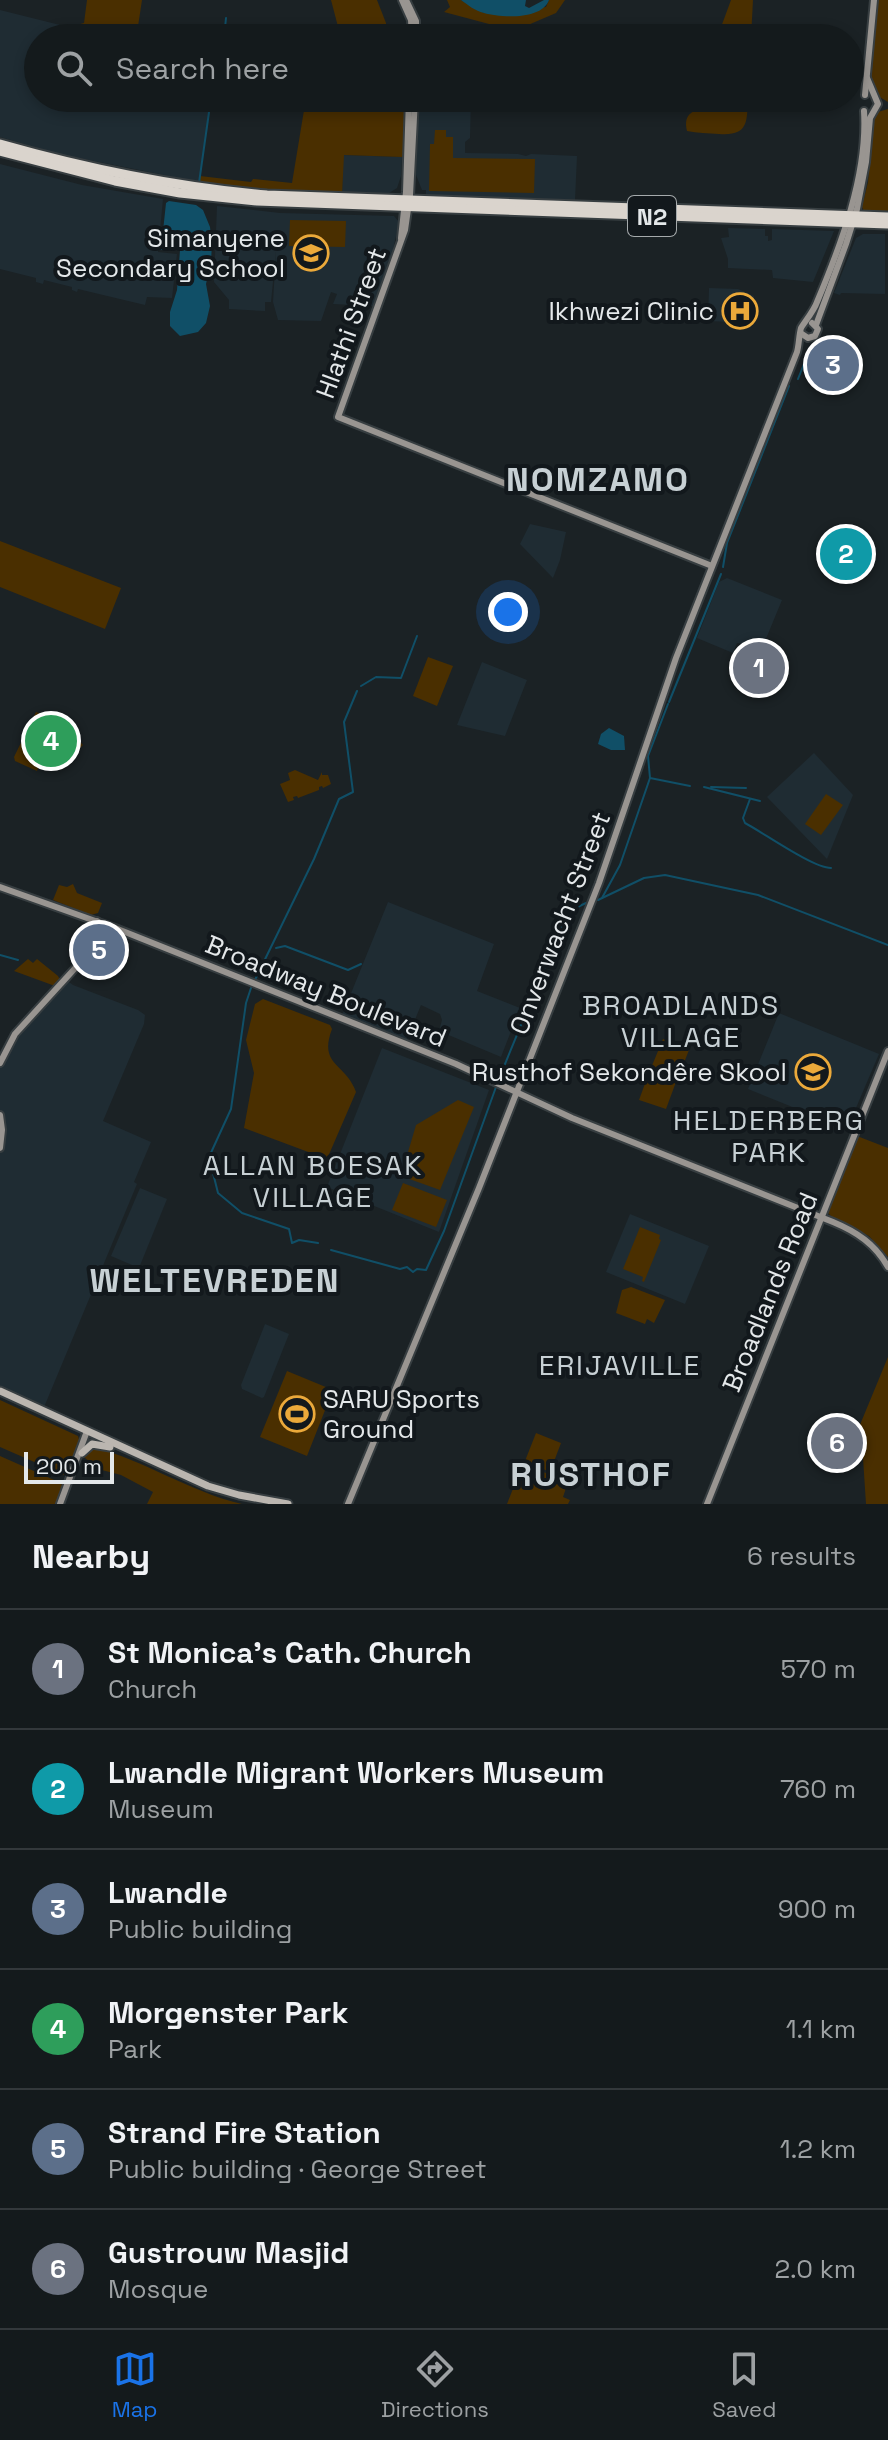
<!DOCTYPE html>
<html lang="en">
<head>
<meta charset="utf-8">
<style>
	body { margin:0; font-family:"Space Grotesk",sans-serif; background:#1d2325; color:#f1f3f6 }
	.scale { position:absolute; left:24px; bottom:20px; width:90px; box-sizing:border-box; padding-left:8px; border:4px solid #e4e8ea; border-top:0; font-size:22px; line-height:28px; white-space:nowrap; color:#e4e8ea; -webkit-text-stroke:6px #12181c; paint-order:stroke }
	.you { position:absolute; left:508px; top:612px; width:28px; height:28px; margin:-20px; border:6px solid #fff; border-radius:50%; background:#1a73e8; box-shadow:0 0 0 12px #1a73e833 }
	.badge { display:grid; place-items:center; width:52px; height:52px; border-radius:50%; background:#1a73e8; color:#fff; font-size:26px; font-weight:700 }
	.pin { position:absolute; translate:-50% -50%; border:4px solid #fff; box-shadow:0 2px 8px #0006 }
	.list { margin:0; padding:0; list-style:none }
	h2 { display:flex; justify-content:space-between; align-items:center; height:104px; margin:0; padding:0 32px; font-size:34px }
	h2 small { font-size:26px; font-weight:400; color:#9da1a3 }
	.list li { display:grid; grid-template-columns:52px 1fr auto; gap:24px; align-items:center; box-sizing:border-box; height:120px; padding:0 32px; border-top:2px solid #33383b }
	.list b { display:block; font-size:30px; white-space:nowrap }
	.list p { margin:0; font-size:26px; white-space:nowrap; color:#9da1a3 }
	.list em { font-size:26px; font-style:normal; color:#9da1a3 }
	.icon { flex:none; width:44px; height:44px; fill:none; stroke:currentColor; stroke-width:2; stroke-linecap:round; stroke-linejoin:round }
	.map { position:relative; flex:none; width:888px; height:1504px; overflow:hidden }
	.search { position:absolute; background:#141a1c; box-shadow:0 4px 12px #0003; left:24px; right:24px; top:24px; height:88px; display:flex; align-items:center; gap:20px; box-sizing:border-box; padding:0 28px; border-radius:44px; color:#9da1a3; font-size:30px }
	.sheet { height:824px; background:#141a1c }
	nav { display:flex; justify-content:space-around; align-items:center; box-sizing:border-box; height:112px; border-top:2px solid #33383b; background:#141a1c; font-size:22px; color:#9da1a3 }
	nav a { display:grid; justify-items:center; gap:4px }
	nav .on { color:#1a73e8 }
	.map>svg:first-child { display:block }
</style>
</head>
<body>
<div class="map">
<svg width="888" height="1504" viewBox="0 0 888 1504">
	<rect width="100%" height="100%" fill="#1b2225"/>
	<g fill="#1f2c33">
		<path d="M0 10 64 26 63 38H38V98H212L199 182 59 154 0 137Z"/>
		<path d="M419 98H471L470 138 465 142V153L518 154 526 156 531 154 577 156 575 200 426 195V190H422L416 175Z"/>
		<path d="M343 155 402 157 401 176 397 188 389 193 342 192Z"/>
		<path d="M0 164 82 185 163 199 158 252 177 254 172 298 147 297 145 305 78 289 77 292 72 290V287L44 280 43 284 36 282V278L0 269Z"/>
		<path d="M217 206 280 213 394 216 399 222 393 250 373 306 333 304 337 294 331 292 321 321 278 320 273 302 276 251 271 302H265V311L229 309V300L214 282Z"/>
		<path d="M728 228 765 229V236H768V241L772 240V229L834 231 813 282 773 278 772 270 728 268V259L721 238 729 237Z"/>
		<path d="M863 234H885V294L841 293 840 295 834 293 856 238Z"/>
		<path d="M709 288 738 289 754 296 755 323 708 321Z"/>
		<path d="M530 524 566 532 560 560 553 578 520 544Z"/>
		<path d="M727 578 782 600 763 646 737 643 733 653 697 638 719 582Z"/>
		<path d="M482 662 527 680 505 736 457 725Z"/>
		<path d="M814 753 853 795 827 859 767 797Z"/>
		<path d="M388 902 494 944 477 991 520 1008 501 1057 439 1031 442 1020 440 1014 421 1005 405 1044 341 1018Z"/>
		<path d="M65 979 73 985 138 1010 145 1015 144 1024 103 1121 151 1142 134 1182 137 1184 42 1412 0 1393V1062L5 1049Z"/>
		<path d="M779 1013 879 1054 847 1129 748 1089Z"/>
		<path d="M382 1048 489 1090 439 1232 327 1187Z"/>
		<path d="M140 1188 167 1199 139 1268 111 1256Z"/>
		<path d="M630 1214 709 1246 685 1304 606 1272Z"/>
		<path d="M265 1324 289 1334 264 1397 262 1398 242 1389 241 1385Z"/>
	</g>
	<g fill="#4a2f00">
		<path d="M87 0H142L137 33 132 34 131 38H67L69 27 84 23Z"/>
		<path d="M331 0H377L386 23V38H341Z"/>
		<path d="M447 0H461L484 13 546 7 549 0H565L556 13 528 25 489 24 444 12 450 7Z"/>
		<path d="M731 0H753L751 38H717Z"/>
		<path d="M877 0H888V102L878 96 871 82Z"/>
		<path d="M306 98H406L404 153 402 157 344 155 342 195 198 185 200 176 251 182 253 179 292 183Z"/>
		<path d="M672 98 676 103 645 102 644 108H640L639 102 604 101V106H597V101L539 99Z"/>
		<path d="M707 98H748C747 123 748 136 719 134 708 133 697 133 687 131 683 113 693 111 707 106Z"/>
		<path d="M888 109V215L865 213 862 207 868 182 874 118 878 112Z"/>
		<path d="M435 130H446V137H453V158L535 159 534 193 429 191 430 144H434Z"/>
		<path d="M290 220 346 221 345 247 289 246Z"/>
		<path d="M0 541 121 588 105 629 0 587Z"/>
		<path d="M428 657 453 666 437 706 413 696Z"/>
		<path d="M36 712 63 722H74L76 737 83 745 64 764 43 756 37 771 15 761 14 757Z"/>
		<path d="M295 770 318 780 322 772V775H328L331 784 323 788 322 786 319 787V790L298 798 297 796 293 797 294 800 288 802 280 784 290 780 288 773Z"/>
		<path d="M826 794 843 805 821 835 805 824Z"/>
		<path d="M73 884 77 893 102 903 98 913 91 915 53 900 59 885 67 887Z"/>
		<path d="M28 959 33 963 37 959 58 976 60 980 55 986 14 971Z"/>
		<path d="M263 999 330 1025 332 1029C318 1066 346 1063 356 1092L327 1159 244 1128 254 1073 246 1040 255 1004Z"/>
		<path d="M663 1039 689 1050 678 1078 651 1068Z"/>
		<path d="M650 1070 676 1082 666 1109 639 1100Z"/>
		<path d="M458 1100 474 1107 440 1190 401 1176 416 1125Z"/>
		<path d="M857 1136 888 1148V1257L869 1236 833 1218 828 1213Z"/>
		<path d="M403 1183 447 1200 436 1227 392 1210Z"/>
		<path d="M640 1227 660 1235 659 1239 661 1240 644 1282 642 1281 643 1277 623 1269Z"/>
		<path d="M631 1287 665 1300 654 1323 647 1319 645 1324 616 1313 622 1290Z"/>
		<path d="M888 1357V1504H866L863 1458H853L852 1433 857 1432Z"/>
		<path d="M287 1371 333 1390 307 1456 260 1437Z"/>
		<path d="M0 1400 78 1436 80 1443 68 1473 64 1475 0 1447Z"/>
		<path d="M536 1433 561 1443 550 1472 525 1461Z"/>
		<path d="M93 1447C144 1460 190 1492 242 1504H147L153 1492 121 1475 98 1469 84 1457 88 1449Z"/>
		<path d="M0 1456 61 1483 63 1488 57 1504H0Z"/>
		<path d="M526 1465 568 1482 563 1497 570 1500 568 1504H507L521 1468Z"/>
	</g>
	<g fill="#104f67">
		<path d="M461 0H526L525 6 529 8 544 0H549C542 20 501 18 484 13 475 11 468 5 461 0Z"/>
		<path d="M169 201 196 205 203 210 210 227 212 244 211 261 206 284 210 306 206 323 198 332 180 336 170 326V312L177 290 180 250H161L166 203Z"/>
		<path d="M609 728 624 736 625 750H611L598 744 601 734Z"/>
	</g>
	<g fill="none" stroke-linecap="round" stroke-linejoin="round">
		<g stroke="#104f67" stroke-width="2">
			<path d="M224 38 226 18"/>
			<path d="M199 183 211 98"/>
			<path d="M798 379 810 349"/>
			<path d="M723 567 727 543 789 386"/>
			<path d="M361 686 376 677 401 678 417 636"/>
			<path d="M669 702 721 574"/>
			<path d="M650 778 648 756 668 704"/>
			<path d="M704 787 760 801"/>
			<path d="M711 787 746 788"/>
			<path d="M750 799 743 818 745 823C764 833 813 868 831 868"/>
			<path d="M602 898 620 865 650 778 690 786"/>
			<path d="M598 900 644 878 665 875 758 895 888 945"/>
			<path d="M276 948 285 946 348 970 361 964"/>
			<path d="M0 955 18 960"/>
			<path d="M498 1081 563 923 569 911 586 903"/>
			<path d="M318 1243 299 1240 292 1243 289 1229 242 1213 218 1193 209 1157 231 1109 246 1003 251 988 314 859 339 799 353 792 344 722 357 691"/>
			<path d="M331 1250 400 1269 407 1267 413 1272 417 1269 426 1270 444 1231 496 1087"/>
		</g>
		<defs>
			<g id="secondary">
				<path d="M402 0 411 20 412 38"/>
				<path d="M406 0 416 21V38"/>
				<path d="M865 95 874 0"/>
				<path d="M415 98 410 195 405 230 338 417 712 566"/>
				<path d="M401 238 406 192 409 98"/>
				<path d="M816 325 846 244 857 209 866 162 870 118 878 104 867 78"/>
				<path d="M802 334 808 338 815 336 818 329 812 323"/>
				<path d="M0 887 115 928 456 1064 572 1118 833 1222C857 1232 875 1244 888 1267"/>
				<path d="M0 1063 15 1034 78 965 97 921"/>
				<path d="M0 1115 2 1130 0 1148"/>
				<path d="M60 1504 87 1431"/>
				<path d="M348 1504 479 1188 599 883 676 658 797 352C799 345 799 335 801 328 803 324 814 311 817 302 841 245 868 174 864 111"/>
				<path d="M707 1504 888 1051"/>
			</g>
			<g id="primary">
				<path d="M0 1391 208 1486 239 1495 288 1504"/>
				<path d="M82 1453 92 1444 110 1447"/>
			</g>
			<g id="highway">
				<path d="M0 144C88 169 176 187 267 195L888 217"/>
				<path d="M0 151 115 181 180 193 257 201 888 224"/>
			</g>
		</defs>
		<use href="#secondary" stroke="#373e41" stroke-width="10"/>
		<use href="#primary" stroke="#373e41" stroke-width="11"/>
		<use href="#highway" stroke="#373e41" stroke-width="13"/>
		<use href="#secondary" stroke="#999591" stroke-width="6"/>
		<use href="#primary" stroke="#bbb6b0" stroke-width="7"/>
		<use href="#highway" stroke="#dad4cd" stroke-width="9"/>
	</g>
	<defs>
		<symbol id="school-ring" viewBox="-11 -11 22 22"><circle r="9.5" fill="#12181c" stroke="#eba93a" stroke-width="1.5"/><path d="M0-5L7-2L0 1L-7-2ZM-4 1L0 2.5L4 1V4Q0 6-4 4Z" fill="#eba93a"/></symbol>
		<symbol id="hospital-ring" viewBox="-11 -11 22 22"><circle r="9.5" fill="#12181c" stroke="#eba93a" stroke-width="1.5"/><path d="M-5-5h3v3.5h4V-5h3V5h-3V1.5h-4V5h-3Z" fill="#eba93a"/></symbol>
		<symbol id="stadium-ring" viewBox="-11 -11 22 22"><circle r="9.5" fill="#12181c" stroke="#eba93a" stroke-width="1.5"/><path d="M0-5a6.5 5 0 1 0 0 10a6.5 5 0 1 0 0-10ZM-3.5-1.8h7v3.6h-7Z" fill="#eba93a"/></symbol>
	</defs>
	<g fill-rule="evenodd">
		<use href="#school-ring" x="291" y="233" width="40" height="40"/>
		<use href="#hospital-ring" x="720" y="291" width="40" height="40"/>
		<use href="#school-ring" x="793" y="1052" width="40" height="40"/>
		<use href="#stadium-ring" x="277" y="1394" width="40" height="40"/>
	</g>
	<g text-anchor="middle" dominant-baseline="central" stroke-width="8" stroke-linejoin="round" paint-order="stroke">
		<rect fill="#12181c" stroke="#a5aaac" stroke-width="2" x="628" y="196" width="48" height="40" rx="6"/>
		<g font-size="24" font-weight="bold" fill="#e4e8ea">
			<text x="652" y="216">N2</text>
		</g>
		<g font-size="26" fill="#e4e8ea" stroke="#12181c" text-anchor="end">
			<text x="285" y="238">Simanyene<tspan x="285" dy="30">Secondary School</tspan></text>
			<text x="714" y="311">Ikhwezi Clinic</text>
			<text x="787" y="1072">Rusthof Sekondêre Skool</text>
			<text x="323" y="1399" text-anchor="start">SARU Sports<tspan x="323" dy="30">Ground</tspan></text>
		</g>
		<g font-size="26" fill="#e4e8ea" stroke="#12181c">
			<text transform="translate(351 323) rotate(-70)">Hlathi Street</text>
			<text transform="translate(560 923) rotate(-69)">Onverwacht Street</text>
			<text transform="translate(326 991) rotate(22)">Broadway Boulevard</text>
			<text transform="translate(770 1292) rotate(-68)">Broadlands Road</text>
		</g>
		<g font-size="28" letter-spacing="2" fill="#c7d0d4" stroke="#12181c">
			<text x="681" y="1005">BROADLANDS<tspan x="681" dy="32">VILLAGE</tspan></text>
			<text x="769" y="1120">HELDERBERG<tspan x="769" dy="32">PARK</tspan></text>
			<text x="313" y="1165">ALLAN BOESAK<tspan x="313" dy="32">VILLAGE</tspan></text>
			<text x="620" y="1365">ERIJAVILLE</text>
		</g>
		<g font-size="34" font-weight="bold" letter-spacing="2" fill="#c7d0d4" stroke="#12181c">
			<text x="598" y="479">NOMZAMO</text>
			<text x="215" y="1280">WELTEVREDEN</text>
			<text x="591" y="1474">RUSTHOF</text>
		</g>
	</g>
</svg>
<div class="scale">200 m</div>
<div class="you"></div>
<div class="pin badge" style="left:759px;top:668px;background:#6b7280">1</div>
<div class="pin badge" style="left:846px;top:554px;background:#0f9aa8">2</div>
<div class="pin badge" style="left:833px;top:365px;background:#5c6f8a">3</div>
<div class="pin badge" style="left:51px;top:741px;background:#2e9e5b">4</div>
<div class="pin badge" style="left:99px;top:950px;background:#5c6f8a">5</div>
<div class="pin badge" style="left:837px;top:1443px;background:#6b7280">6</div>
<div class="search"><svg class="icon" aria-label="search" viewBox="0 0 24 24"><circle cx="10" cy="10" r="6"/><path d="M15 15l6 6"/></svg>Search here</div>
</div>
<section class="sheet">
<h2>Nearby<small>6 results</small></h2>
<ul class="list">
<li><span class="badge" style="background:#6b7280">1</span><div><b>St Monica's Cath. Church</b><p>Church</p></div><em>570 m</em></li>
<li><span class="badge" style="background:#0f9aa8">2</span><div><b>Lwandle Migrant Workers Museum</b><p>Museum</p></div><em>760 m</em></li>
<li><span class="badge" style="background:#5c6f8a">3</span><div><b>Lwandle</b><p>Public building</p></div><em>900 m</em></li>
<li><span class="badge" style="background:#2e9e5b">4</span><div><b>Morgenster Park</b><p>Park</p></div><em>1.1 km</em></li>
<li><span class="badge" style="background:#5c6f8a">5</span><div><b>Strand Fire Station</b><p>Public building · George Street</p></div><em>1.2 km</em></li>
<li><span class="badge" style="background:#6b7280">6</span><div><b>Gustrouw Masjid</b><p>Mosque</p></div><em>2.0 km</em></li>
</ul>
</section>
<nav>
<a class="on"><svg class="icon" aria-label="map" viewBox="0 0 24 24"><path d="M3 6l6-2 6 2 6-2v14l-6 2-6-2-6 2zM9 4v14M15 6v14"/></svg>Map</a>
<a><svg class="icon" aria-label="directions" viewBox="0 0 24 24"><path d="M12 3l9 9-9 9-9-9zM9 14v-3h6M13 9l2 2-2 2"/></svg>Directions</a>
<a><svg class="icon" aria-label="saved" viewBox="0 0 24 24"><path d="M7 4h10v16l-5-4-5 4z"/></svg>Saved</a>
</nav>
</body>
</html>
